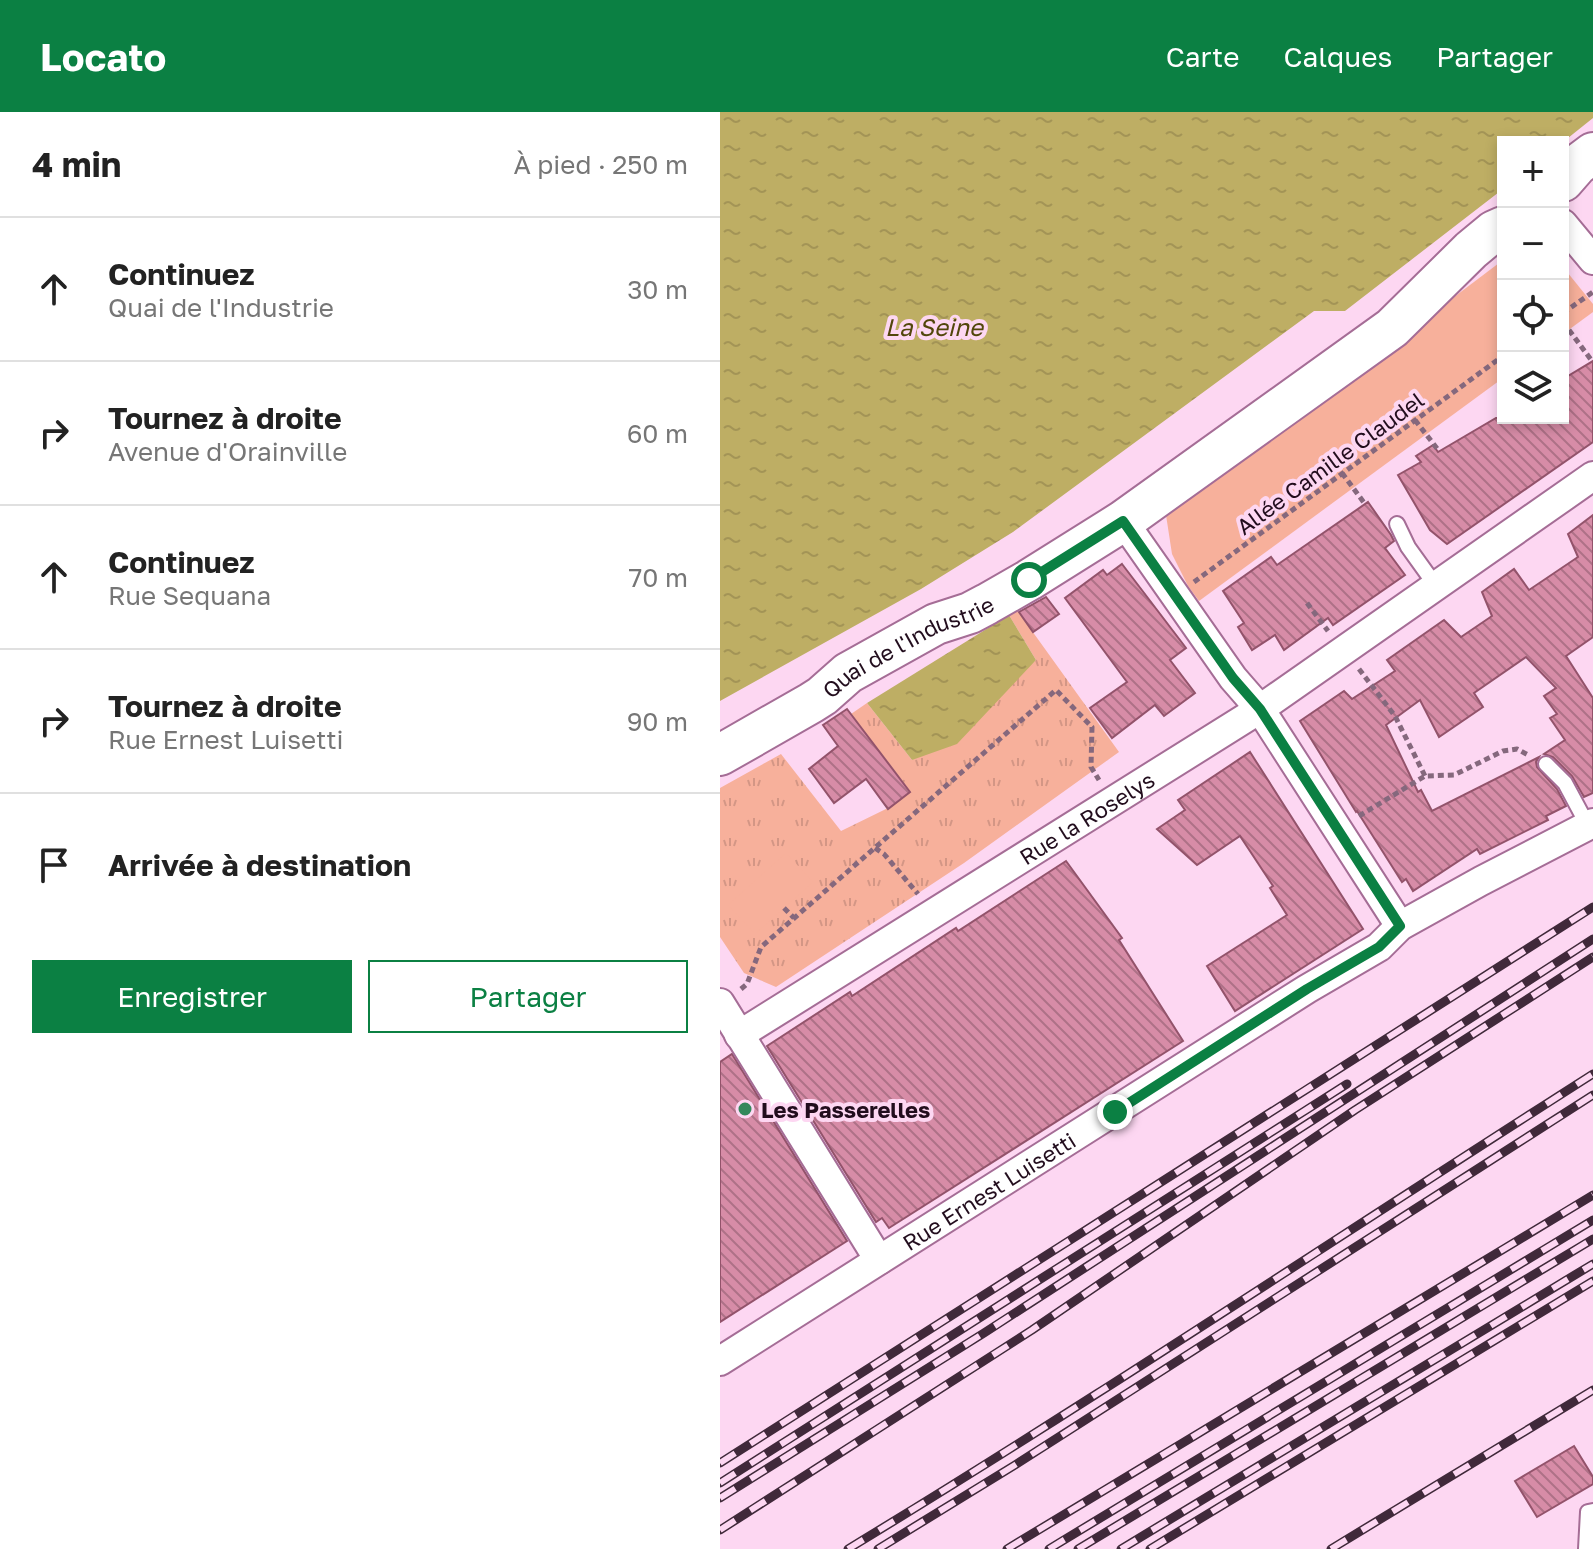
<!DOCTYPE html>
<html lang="fr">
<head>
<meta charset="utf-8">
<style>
	body { margin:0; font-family:"Golos Text",sans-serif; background:#f2f2f2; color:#222 }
	.controls { position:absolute; right:24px; top:24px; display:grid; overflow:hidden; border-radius:0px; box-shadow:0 4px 12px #0003 }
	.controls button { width:72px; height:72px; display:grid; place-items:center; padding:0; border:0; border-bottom:2px solid #e0e0e0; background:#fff; color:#222; font:40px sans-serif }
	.stop { position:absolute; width:24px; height:24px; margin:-18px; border:6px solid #0b8043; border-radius:50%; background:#fff }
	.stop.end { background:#0b8043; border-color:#fff; box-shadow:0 2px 8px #0008 }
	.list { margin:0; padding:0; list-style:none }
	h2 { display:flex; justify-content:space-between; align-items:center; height:104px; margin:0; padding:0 32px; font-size:34px }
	h2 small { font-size:26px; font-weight:400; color:#767676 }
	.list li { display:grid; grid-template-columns:52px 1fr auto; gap:24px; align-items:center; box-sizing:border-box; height:144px; padding:0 32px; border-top:2px solid #e0e0e0 }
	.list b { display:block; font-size:30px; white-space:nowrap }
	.list p { margin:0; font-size:26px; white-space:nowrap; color:#767676 }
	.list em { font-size:26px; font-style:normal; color:#767676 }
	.actions { display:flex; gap:16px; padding:24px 32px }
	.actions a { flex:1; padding:18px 0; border:2px solid #0b8043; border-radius:0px; text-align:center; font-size:28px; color:#0b8043 }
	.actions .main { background:#0b8043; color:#fff }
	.icon { flex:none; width:44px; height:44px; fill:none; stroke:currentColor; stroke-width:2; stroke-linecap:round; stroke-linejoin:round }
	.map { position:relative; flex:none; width:873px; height:1437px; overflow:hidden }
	header { display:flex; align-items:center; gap:48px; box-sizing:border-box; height:112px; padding:0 40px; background:#0b8043; color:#fff }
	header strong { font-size:38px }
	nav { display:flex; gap:44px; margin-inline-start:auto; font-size:28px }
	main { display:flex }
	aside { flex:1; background:#fff }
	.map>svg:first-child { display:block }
</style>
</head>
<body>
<header>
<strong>Locato</strong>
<nav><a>Carte</a><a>Calques</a><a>Partager</a></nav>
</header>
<main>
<aside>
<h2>4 min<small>À pied · 250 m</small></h2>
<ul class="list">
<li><svg class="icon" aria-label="ahead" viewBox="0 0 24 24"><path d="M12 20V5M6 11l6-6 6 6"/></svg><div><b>Continuez</b><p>Quai de l'Industrie</p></div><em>30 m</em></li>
<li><svg class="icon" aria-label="right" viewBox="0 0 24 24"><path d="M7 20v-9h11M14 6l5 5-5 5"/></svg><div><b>Tournez à droite</b><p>Avenue d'Orainville</p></div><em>60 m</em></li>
<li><svg class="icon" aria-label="ahead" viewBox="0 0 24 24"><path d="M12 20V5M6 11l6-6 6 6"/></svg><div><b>Continuez</b><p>Rue Sequana</p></div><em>70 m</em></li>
<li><svg class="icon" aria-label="right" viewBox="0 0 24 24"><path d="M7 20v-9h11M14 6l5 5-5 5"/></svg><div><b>Tournez à droite</b><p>Rue Ernest Luisetti</p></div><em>90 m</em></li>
<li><svg class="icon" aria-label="arrive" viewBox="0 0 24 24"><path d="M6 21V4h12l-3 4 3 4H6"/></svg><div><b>Arrivée à destination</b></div></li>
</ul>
<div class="actions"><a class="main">Enregistrer</a><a>Partager</a></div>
</aside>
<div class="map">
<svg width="873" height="1437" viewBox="0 0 873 1437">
	<defs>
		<pattern id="grass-tufts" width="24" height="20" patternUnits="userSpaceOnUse" patternTransform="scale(2)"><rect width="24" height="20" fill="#f7b09b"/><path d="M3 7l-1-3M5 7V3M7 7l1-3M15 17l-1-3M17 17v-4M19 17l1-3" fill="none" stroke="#d39685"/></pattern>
		<pattern id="water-ripples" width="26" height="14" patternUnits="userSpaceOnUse" patternTransform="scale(2)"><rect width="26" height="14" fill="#beae64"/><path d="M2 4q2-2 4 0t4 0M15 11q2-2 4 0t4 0" fill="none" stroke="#a39456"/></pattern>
		<pattern id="building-back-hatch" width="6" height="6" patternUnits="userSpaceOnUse" patternTransform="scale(2)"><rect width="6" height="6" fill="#d78ca7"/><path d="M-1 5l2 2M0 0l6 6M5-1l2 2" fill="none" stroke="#ae7187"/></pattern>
	</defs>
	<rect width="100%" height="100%" fill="#fdd7f2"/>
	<path fill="url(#grass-tufts)" d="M297 498 399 640 244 751 56 875 24 861 0 825V676L61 642 121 719 168 696 190 679 131 602 147 591 192 648 316 548 289 503Z"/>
	<g fill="#f7b09b">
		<path d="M783 148V266L479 489 468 474 452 442 446 403Z"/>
		<path d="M843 155 873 192V200L843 222Z"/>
		<path d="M66 741 93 770 35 822 8 793Z"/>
	</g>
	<g fill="url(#water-ripples)">
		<path d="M0 0H873V6L843 30H783V77L625 199H594L293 420 201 477 0 589Z"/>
		<path d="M289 503 316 548 237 632 192 648 147 591Z"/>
	</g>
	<g fill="url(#building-back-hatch)" stroke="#93536b" stroke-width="2">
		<path d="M873 249V330L727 432 710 418 678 363 701 350 696 344 713 333 718 340 776 306H843V267Z"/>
		<path d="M648 390 671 423 674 429 665 436 685 463 613 513 608 506 564 538 555 523 532 538 518 515 524 511 503 479 551 445 557 453Z"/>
		<path d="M873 403V525L846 544 873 586V681L864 685 852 664 833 645 824 642 845 628 830 606 837 602 824 584 836 576 806 545 754 581 763 595 719 625 700 588 666 613 698 680 701 678 712 699 819 645 816 650 817 655 837 677 846 694 826 704 828 708 760 742 757 737 693 779 686 767 682 770 637 699 636 700 580 609 624 579 632 587 675 559 667 548 724 508 741 525 772 504 762 480 794 457 809 478 858 445 848 422Z"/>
		<path d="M402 452 466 536 450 548 475 581 444 604 435 593 392 626 370 596 407 570 345 486 383 458 387 463Z"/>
		<path d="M326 485 339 502 313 520 299 500Z"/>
		<path d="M127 597 190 680 168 697 146 667 114 691 89 657 118 634 103 613Z"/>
		<path d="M530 640 643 817 515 899 487 854 567 803 550 776 553 774 520 724 477 753 437 717 465 698 458 688Z"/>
		<path d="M346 749 402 826 399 828 463 929 169 1116 162 1106 156 1110 47 934 130 880 132 884 236 816 238 819Z"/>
		<path d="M12 942 127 1129 0 1210V950Z"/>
		<path d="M854 1334 873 1365V1372L817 1405 795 1369Z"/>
	</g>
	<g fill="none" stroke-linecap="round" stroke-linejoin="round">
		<defs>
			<g id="lane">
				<path d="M677 412 688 435 716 474"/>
				<path d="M826 652 845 671 868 714"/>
				<path d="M866 1437 868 1400 873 1399"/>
			</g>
			<g id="street">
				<path d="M843 112 873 148"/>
				<path d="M403 409 513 566 540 597 680 814"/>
				<path d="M0 891 159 1148"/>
				<path id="s1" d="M19 923 540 597 873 364"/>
				<path id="s2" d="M0 1249 587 877 659 835 680 814 761 769 873 711"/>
			</g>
			<g id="secondary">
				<path d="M843 69 857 53 873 41"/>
				<path id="s3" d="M0 643 91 591 102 584 128 561 216 512 250 501 267 492 309 468 403 409 672 216 751 138 774 119 783 115"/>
			</g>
		</defs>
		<use href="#lane" stroke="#a56d96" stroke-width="18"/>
		<use href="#street" stroke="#a56d96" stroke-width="32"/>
		<use href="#secondary" stroke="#a56d96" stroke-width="44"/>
		<g stroke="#85687d" stroke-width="5" stroke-dasharray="6 4" stroke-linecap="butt">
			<path d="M843 201 873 180"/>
			<path d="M843 210 872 249"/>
			<path d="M695 308 719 339"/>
			<path d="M622 361 645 392"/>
			<path d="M474 470 783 244"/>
			<path d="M587 491 608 519"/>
			<path d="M639 557 675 604 705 664"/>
			<path d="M639 704 705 664 734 663 783 639 797 637 810 644"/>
			<path d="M155 736 164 742 198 782"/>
			<path d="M64 796 74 806"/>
			<path d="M21 877 27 872 41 835 336 578 372 615 371 655 379 668"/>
		</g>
		<use href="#lane" stroke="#fff" stroke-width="14"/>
		<use href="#street" stroke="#fff" stroke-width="28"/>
		<use href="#secondary" stroke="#fff" stroke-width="40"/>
		<defs>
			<g id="rail">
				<path d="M0 1351 873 795"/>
				<path d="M0 1371 627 972"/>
				<path d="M0 1386 264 1221 873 827"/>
				<path d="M0 1418 312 1218 635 998 873 845"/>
				<path d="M128 1437C380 1284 625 1120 873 962"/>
				<path d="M158 1437 295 1353 873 983"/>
				<path d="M287 1437 873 1083"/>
				<path d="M329 1437 873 1108"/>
				<path d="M358 1437 873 1127"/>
				<path d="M401 1437 873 1152"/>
				<path d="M430 1437 873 1169"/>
				<path d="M611 1437 873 1278"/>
			</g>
		</defs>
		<use href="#rail" stroke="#40293a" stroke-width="9"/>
		<use href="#rail" stroke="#fdd7f2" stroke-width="6" stroke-dasharray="18" stroke-linecap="butt"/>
	</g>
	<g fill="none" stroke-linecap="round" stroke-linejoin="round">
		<path stroke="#0b8043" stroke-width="10" d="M309 468 403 409 513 566 540 597 680 814 659 835 587 877 395 1000"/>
	</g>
	<circle fill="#33885b" stroke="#fdd7f2" stroke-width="3" cx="25" cy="997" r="8"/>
	<g text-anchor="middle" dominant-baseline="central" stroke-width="8" stroke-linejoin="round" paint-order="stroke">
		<g font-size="22" fill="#220d1d" stroke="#fdd7f2">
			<text transform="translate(610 351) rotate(-36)">Allée Camille Claudel</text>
			<text stroke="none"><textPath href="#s3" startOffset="218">Quai de l'Industrie</textPath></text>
			<text stroke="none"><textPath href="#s1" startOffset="410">Rue la Roselys</textPath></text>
			<text stroke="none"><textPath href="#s2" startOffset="318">Rue Ernest Luisetti</textPath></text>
		</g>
		<g font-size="22" font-weight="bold" fill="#220d1d" stroke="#fdd7f2" text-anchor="start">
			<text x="41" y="997">Les Passerelles</text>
		</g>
		<g font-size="24" font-style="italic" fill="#52460b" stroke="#fdd7f2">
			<text x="214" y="214">La Seine</text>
		</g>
	</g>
</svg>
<div class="controls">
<button>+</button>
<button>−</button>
<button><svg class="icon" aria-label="locate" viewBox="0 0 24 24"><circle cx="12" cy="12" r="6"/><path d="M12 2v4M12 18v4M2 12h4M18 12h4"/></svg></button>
<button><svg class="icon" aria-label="layers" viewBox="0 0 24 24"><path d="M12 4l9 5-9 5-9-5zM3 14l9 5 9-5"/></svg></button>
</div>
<div class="stop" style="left:309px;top:468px"></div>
<div class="stop end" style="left:395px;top:1000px"></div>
</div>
</main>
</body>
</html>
